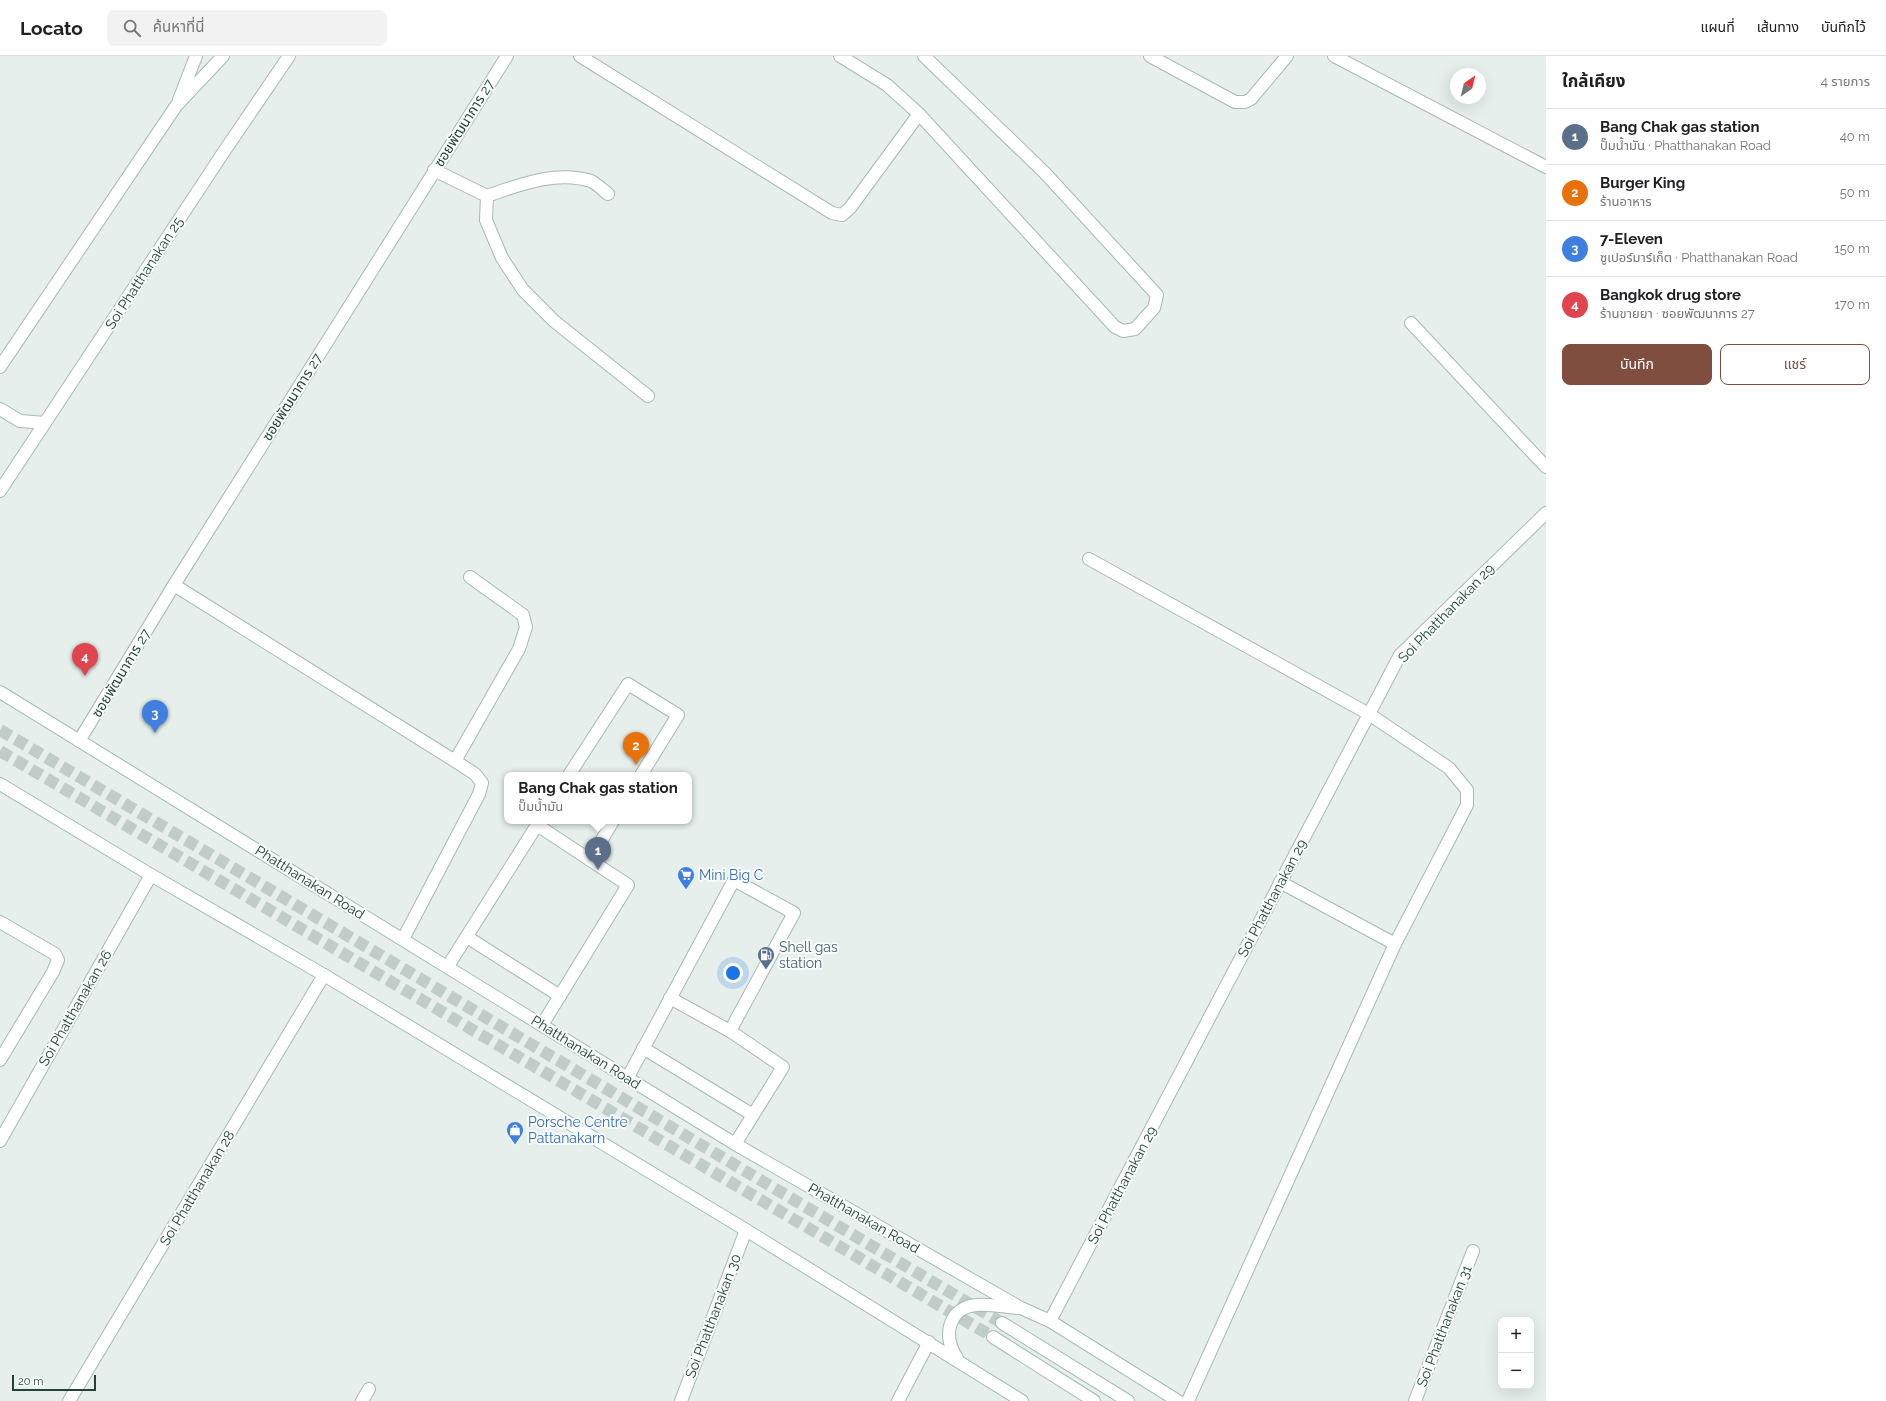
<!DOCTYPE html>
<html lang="th">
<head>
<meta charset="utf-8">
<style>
	body { margin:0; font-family:Raleway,"Noto Sans Thai",sans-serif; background:#f2f2f2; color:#202124 }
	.controls { position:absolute; right:12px; bottom:12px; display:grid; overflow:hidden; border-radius:8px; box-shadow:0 4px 16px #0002 }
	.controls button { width:36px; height:36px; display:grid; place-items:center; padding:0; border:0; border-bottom:1px solid #e0e0e0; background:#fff; color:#202124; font:20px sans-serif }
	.compass { position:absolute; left:1450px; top:12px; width:36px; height:36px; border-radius:50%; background:#fff; box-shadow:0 4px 16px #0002; rotate:35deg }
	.scale { position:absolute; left:12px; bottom:10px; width:84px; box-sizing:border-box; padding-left:4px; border:2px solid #24423a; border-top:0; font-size:11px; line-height:14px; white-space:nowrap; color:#24423a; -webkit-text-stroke:3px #f7fbf9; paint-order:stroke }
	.you { position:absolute; left:733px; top:917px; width:14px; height:14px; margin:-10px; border:3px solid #fff; border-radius:50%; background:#1a73e8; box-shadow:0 0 0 6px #1a73e833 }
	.badge { display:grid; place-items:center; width:26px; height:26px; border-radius:50%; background:#7f4e3f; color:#fff; font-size:13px; font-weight:700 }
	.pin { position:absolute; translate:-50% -33px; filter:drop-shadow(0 1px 2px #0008) }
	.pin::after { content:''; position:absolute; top:21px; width:14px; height:12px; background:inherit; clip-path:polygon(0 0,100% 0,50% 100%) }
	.popup { position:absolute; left:504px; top:716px; width:188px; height:52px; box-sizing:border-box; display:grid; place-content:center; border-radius:8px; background:#fff; filter:drop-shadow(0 1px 3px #0005); font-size:13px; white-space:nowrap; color:#757577 }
	.popup b { font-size:15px; color:#202124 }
	.popup::after { content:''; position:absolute; left:50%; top:100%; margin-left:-8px; border:8px solid transparent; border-top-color:#fff }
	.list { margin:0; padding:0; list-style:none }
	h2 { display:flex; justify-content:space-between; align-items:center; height:52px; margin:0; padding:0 16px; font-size:17px }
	h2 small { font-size:13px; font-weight:400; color:#757577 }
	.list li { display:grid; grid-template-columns:26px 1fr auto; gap:12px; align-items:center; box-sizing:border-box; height:56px; padding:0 16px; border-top:1px solid #e0e0e0 }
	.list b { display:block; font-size:15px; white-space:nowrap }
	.list p { margin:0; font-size:13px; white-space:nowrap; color:#757577 }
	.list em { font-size:13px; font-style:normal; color:#757577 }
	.actions { display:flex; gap:8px; padding:12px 16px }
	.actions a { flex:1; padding:9px 0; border:1px solid #7f4e3f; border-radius:8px; text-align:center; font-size:14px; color:#7f4e3f }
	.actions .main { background:#7f4e3f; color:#fff }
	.icon { flex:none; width:22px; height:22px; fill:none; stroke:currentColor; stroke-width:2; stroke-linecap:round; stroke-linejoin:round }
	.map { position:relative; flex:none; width:1546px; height:1345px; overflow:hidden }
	header { display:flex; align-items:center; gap:24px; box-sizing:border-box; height:56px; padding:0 20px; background:#fff; border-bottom:1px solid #e0e0e0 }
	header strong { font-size:19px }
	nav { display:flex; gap:22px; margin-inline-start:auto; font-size:14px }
	.search { width:280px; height:36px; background:#f2f2f2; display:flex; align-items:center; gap:10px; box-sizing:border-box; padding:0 14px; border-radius:8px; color:#757577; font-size:15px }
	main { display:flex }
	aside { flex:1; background:#fff }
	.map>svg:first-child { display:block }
</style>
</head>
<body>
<header>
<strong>Locato</strong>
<div class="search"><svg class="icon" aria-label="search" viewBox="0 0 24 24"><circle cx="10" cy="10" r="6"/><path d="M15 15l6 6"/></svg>ค้นหาที่นี่</div>
<nav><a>แผนที่</a><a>เส้นทาง</a><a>บันทึกไว้</a></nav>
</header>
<main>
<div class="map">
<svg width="1546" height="1345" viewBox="0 0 1546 1345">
	<rect width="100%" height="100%" fill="#e6efeb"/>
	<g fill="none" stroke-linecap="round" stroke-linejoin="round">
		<g stroke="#bfccc8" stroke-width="12" stroke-dasharray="12 6" stroke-linecap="butt">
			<path d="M0 674 1002 1267"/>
			<path d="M0 695 993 1281"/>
		</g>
		<defs>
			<g id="lane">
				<path d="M580 0 832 157 842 159 850 152 919 58"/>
				<path d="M840 0 887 29 919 58 1115 271 1123 275 1135 273 1154 252 1157 239 1045 117 924 0"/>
				<path d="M1150 0 1235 46H1245L1251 43 1287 0"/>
				<path d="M434 114 487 140 486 164 502 202 523 234 554 265 648 340"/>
				<path d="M487 140C519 129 556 114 591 125 597 128 603 134 608 138"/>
				<path d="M455 705 519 593 526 571 523 559 470 521"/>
				<path d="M569 719 628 628 678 659 641 719"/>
				<path d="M590 804 613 765"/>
				<path d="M0 866 55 898 58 904 53 916 0 1004"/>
				<path d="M467 881 560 940"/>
				<path d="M448 910 537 769 628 829 542 969"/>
				<path d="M670 942 730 975"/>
				<path d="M643 992 753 1059"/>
				<path d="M628 1021 734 824 794 857 730 975 783 1011 735 1088"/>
				<path d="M898 1345 929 1286"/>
			</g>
			<g id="street">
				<path d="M1334 0 1546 111"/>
				<path d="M1411 267 1546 411"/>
				<path d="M1089 503 1369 658 1449 712 1467 734V749L1395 888 1188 1345"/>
				<path d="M174 529 455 705 475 718 482 727 479 738 403 883"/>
				<path d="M79 685 174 529 507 0"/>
				<path d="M1280 826 1395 888"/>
				<path d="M0 1085 151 819"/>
				<path d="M1050 1265 1400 599 1546 457"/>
				<path d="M69 1345 324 919"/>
				<path d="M362 1345 369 1333"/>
				<path d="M681 1345 746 1174"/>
				<path d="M1415 1345 1473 1195"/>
			</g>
			<g id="secondary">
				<path d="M179 44 196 0"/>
				<path d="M0 311 176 50 223 0"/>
				<path d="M0 353 20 365 45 367"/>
				<path d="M0 435 223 97 289 0"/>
				<path d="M0 636 735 1088 1021 1252 1050 1265 1178 1345"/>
				<path d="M0 728 151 819 324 919 746 1174 1022 1345"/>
				<path d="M1002 1267 1128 1345"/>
				<path d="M993 1281 1094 1345"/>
				<path d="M957 1302C942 1281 948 1251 977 1249 990 1248 1005 1251 1018 1252"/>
			</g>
		</defs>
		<use href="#lane" stroke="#a8b8b2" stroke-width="14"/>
		<use href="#street" stroke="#a8b8b2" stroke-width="14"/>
		<use href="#secondary" stroke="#a4bbb3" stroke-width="14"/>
		<use href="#lane" stroke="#fff" stroke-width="12"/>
		<use href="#street" stroke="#fff" stroke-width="12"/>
		<use href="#secondary" stroke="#fff" stroke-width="12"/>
	</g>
	<defs>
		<symbol id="supermarket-pin" viewBox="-11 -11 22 30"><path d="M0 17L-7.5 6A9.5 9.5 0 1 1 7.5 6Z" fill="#3f7fe0" stroke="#f7fbf9"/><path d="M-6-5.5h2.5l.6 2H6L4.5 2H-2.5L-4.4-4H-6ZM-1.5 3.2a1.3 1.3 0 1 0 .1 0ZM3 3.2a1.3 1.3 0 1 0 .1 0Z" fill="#fff"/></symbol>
		<symbol id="fuel-pin" viewBox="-11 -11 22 30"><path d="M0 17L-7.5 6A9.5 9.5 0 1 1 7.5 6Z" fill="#5c6f8a" stroke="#f7fbf9"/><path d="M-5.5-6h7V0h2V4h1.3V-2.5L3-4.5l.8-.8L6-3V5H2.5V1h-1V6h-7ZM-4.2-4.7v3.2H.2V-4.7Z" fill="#fff"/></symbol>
		<symbol id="shop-pin" viewBox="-11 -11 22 30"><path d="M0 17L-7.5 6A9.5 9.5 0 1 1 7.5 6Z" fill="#3f7fe0" stroke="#f7fbf9"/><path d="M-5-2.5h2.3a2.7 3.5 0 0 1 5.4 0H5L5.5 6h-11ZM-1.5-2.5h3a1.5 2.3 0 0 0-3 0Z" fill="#fff"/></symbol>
	</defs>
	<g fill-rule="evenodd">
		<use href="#supermarket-pin" x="676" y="809" width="20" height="27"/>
		<use href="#fuel-pin" x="756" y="889" width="20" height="27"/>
		<use href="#shop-pin" x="505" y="1064" width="20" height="27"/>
	</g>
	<g text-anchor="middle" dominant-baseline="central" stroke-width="4" stroke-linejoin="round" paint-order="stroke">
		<g font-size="14" fill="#24423a" stroke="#f7fbf9">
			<text transform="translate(464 67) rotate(-58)">ซอยพัฒนาการ 27</text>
			<text transform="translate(144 217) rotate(-57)">Soi Phatthanakan 25</text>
			<text transform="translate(292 341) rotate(-58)">ซอยพัฒนาการ 27</text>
			<text transform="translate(1446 557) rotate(-46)">Soi Phatthanakan 29</text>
			<text transform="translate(121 617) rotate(-59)">ซอยพัฒนาการ 27</text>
			<text transform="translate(310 826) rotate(32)">Phatthanakan Road</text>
			<text transform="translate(1272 842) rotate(-62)">Soi Phatthanakan 29</text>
			<text transform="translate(75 952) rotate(-60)">Soi Phatthanakan 26</text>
			<text transform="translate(586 996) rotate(32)">Phatthanakan Road</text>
			<text transform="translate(1122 1129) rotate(-62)">Soi Phatthanakan 29</text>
			<text transform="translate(197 1132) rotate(-59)">Soi Phatthanakan 28</text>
			<text transform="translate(864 1162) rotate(30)">Phatthanakan Road</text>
			<text transform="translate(713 1260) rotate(-69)">Soi Phatthanakan 30</text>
			<text transform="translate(1444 1270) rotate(-69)">Soi Phatthanakan 31</text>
		</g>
		<g font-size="14" fill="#366cbe" stroke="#f7fbf9" text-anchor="start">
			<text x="699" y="819">Mini Big C</text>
			<text x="528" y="1066">Porsche Centre<tspan x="528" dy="16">Pattanakarn</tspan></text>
		</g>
		<g font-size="14" fill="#4e5e75" stroke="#f7fbf9" text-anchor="start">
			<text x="779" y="891">Shell gas<tspan x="779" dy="16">station</tspan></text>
		</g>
	</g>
</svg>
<div class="controls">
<button>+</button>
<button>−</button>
</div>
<svg class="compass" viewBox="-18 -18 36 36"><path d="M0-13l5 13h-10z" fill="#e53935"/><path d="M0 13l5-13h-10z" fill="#757577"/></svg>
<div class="scale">20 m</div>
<div class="you"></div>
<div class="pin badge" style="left:598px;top:814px;background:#5c6f8a">1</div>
<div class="popup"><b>Bang Chak gas station</b>ปั๊มน้ำมัน</div>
<div class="pin badge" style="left:636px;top:709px;background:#e8710a">2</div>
<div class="pin badge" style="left:155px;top:677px;background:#3f7fe0">3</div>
<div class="pin badge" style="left:85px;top:620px;background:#e0444e">4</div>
</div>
<aside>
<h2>ใกล้เคียง<small>4 รายการ</small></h2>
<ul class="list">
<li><span class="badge" style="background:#5c6f8a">1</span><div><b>Bang Chak gas station</b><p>ปั๊มน้ำมัน · Phatthanakan Road</p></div><em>40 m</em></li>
<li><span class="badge" style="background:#e8710a">2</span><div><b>Burger King</b><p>ร้านอาหาร</p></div><em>50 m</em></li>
<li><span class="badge" style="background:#3f7fe0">3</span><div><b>7-Eleven</b><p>ซูเปอร์มาร์เก็ต · Phatthanakan Road</p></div><em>150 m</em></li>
<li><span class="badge" style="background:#e0444e">4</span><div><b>Bangkok drug store</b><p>ร้านขายยา · ซอยพัฒนาการ 27</p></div><em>170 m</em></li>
</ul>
<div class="actions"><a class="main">บันทึก</a><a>แชร์</a></div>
</aside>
</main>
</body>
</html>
